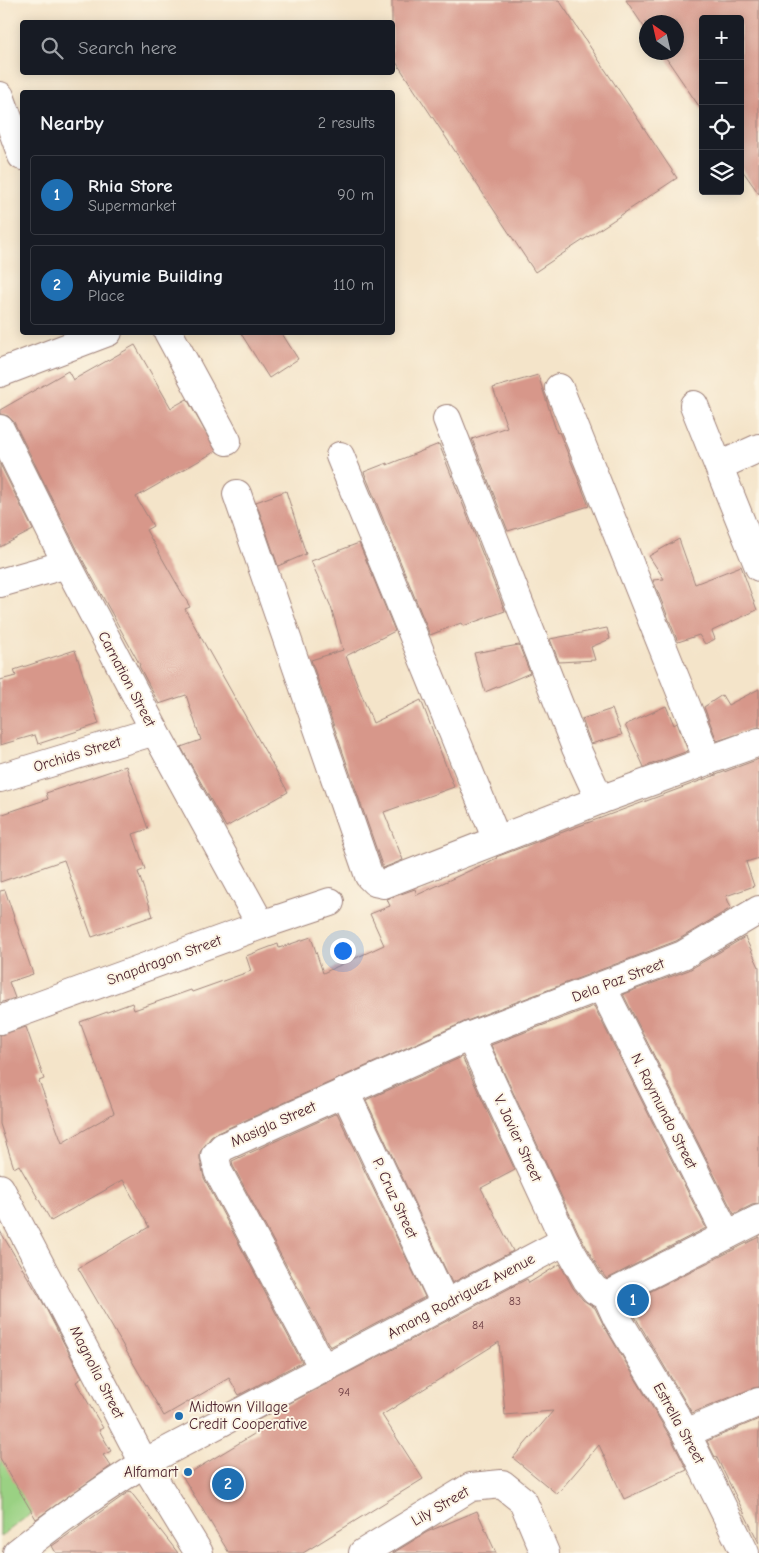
<!DOCTYPE html>
<html lang="en">
<head>
<meta charset="utf-8">
<style>
	body { margin:0; font-family:"Comic Neue",sans-serif; background:#242831; color:#f1f3f6 }
	.controls { position:absolute; right:15px; top:15px; display:grid; overflow:hidden; border-radius:5px; box-shadow:0 2px 12px #0003 }
	.controls button { width:45px; height:45px; display:grid; place-items:center; padding:0; border:0; border-bottom:1px solid #363941; background:#171b24; color:#f1f3f6; font:25px sans-serif }
	.compass { position:absolute; left:639px; top:15px; width:45px; height:45px; border-radius:50%; background:#171b24; box-shadow:0 2px 12px #0003; rotate:326deg }
	.you { position:absolute; left:342px; top:950px; width:18px; height:18px; margin:-12px; border:4px solid #fff; border-radius:50%; background:#1a73e8; box-shadow:0 0 0 8px #1a73e833 }
	.badge { display:grid; place-items:center; width:32px; height:32px; border-radius:50%; background:#1f6fb2; color:#fff; font-size:16px; font-weight:700 }
	.pin { position:absolute; translate:-50% -50%; border:2px solid #fff; box-shadow:0 1px 5px #0006 }
	.list { margin:0; padding:0; list-style:none }
	h2 { display:flex; justify-content:space-between; align-items:center; height:65px; margin:0; padding:0 20px; font-size:21px }
	h2 small { font-size:16px; font-weight:400; color:#9ea1a6 }
	.list li { display:grid; grid-template-columns:32px 1fr auto; gap:15px; align-items:center; box-sizing:border-box; height:80px; margin:0 10px 10px; padding:0 10px; border:1px solid #363941; border-radius:5px }
	.list b { display:block; font-size:19px; white-space:nowrap }
	.list p { margin:0; font-size:16px; white-space:nowrap; color:#9ea1a6 }
	.list em { font-size:16px; font-style:normal; color:#9ea1a6 }
	.icon { flex:none; width:28px; height:28px; fill:none; stroke:currentColor; stroke-width:2; stroke-linecap:round; stroke-linejoin:round }
	.map { position:relative; flex:none; width:759px; height:1553px; overflow:hidden }
	.search { position:absolute; background:#171b24; box-shadow:0 2px 12px #0003; left:20px; top:20px; width:375px; height:55px; display:flex; align-items:center; gap:12px; box-sizing:border-box; padding:0 18px; border-radius:5px; color:#9ea1a6; font-size:19px }
	.panel { position:absolute; background:#171b24; box-shadow:0 2px 12px #0003; left:20px; top:90px; width:375px; height:245px; border-radius:5px }
	.map>svg:first-child { display:block }
</style>
</head>
<body>
<div class="map">
<svg width="759" height="1553" viewBox="0 0 759 1553">
	<rect width="100%" height="100%" fill="#fcf5e5"/>
	<filter id="ink" filterUnits="userSpaceOnUse"><feTurbulence type="fractalNoise" baseFrequency=".02" numOctaves="2"/><feDisplacementMap in="SourceGraphic" scale="10" xChannelSelector="R" yChannelSelector="G"/><feConvolveMatrix kernelMatrix="1 2 1 2 8 2 1 2 1" color-interpolation-filters="sRGB"/></filter>
	<filter id="wash" filterUnits="userSpaceOnUse"><feTurbulence type="fractalNoise" baseFrequency=".0096" numOctaves="4" result="noise"/><feDisplacementMap in="SourceGraphic" scale="20" xChannelSelector="R" yChannelSelector="G"/><feGaussianBlur stdDeviation="1.12" result="paint"/><feColorMatrix in="noise" values="0 0 0 0 0 0 0 0 0 0 0 0 0 0 0 0 0 1.4 0 .05"/><feComposite in="paint" operator="in"/></filter>
	<g filter="url(#wash)">
		<rect width="100%" height="100%" fill="#f4e4c9"/>
		<path fill="#9ad183" stroke="#727857" d="M0 1402 50 1499 0 1537Z"/>
		<g id="blocks">
			<g fill="#d7978a">
				<path d="M392 0H559L677 178 535 272 392 56Z"/>
				<path d="M626 0H759V194L740 167V19H703V112L662 52H676V22H646V30Z"/>
				<path d="M240 332H281L298 359 269 378Z"/>
				<path d="M135 345 171 408 187 399 216 451 136 497 153 526 146 530 190 607 185 609 288 792 226 827 181 747 201 740 186 695 159 704 139 666 140 665 81 557 14 422 8 416 0 414V410L68 371 73 380Z"/>
				<path d="M538 375 557 433 559 432 589 506 508 531 472 439 507 427 493 388Z"/>
				<path d="M439 444 505 611 463 626 461 623 430 635 364 472 387 463V465Z"/>
				<path d="M0 464 33 530 0 547Z"/>
				<path d="M286 491 306 554 278 566 256 502Z"/>
				<path d="M679 539 695 584 741 566 757 610 712 631 715 639 705 644 699 635 678 642 653 580 664 579 649 556Z"/>
				<path d="M359 543 395 631 346 656 373 723 421 700 454 787 384 812 403 860 383 868 311 660 343 650 331 607 311 561Z"/>
				<path d="M607 628 610 639 591 647 595 660 559 662 550 639Z"/>
				<path d="M519 645 530 673 485 692 474 653Z"/>
				<path d="M75 650 99 724 38 744 35 735 0 745V680L16 676 14 670Z"/>
				<path d="M759 689V727L717 741 704 707 722 695 728 705Z"/>
				<path d="M666 706 674 725 677 723 688 751 644 767 625 725Z"/>
				<path d="M612 709 622 735 591 744 582 719Z"/>
				<path d="M759 759V858L746 862 754 886 726 896 731 908 676 941 464 1022 217 1133 211 1137 200 1152V1159L204 1178 302 1362 239 1395 229 1378 164 1416 78 1268 149 1227 123 1180 51 1221 19 1165 14 1168 0 1124V1035L26 1027 44 1079 39 1081 62 1143 114 1113 80 1022 132 1003 134 1010 191 990 192 992 251 971 246 956 278 944 279 948 311 937 323 973 384 945 370 914 390 906 387 899 415 889 417 895 497 858 496 857Z"/>
				<path d="M126 766 148 829 133 834 145 869 138 872 153 916 92 937 64 860 0 882V815L48 799 46 793Z"/>
				<path d="M5 890 33 974 9 982 15 998 0 1003V891Z"/>
				<path d="M745 937 759 967V1204L752 1205 734 1214 623 994 689 970Z"/>
				<path d="M594 1006 706 1228 607 1279 600 1271 579 1234 491 1045Z"/>
				<path d="M462 1057 515 1170 481 1188 513 1251 452 1283 366 1100Z"/>
				<path d="M337 1113 425 1297 330 1347 233 1166 232 1161Z"/>
				<path d="M0 1231 42 1301 82 1378 76 1382 103 1428 99 1430 111 1451 103 1455 111 1466 36 1519 0 1458Z"/>
				<path d="M759 1237V1387L753 1388 692 1413 627 1303Z"/>
				<path d="M560 1264 573 1288 583 1300 595 1308 604 1326 672 1440 687 1470 624 1499 599 1445 557 1494 513 1458 553 1411 505 1415 499 1342 382 1415 423 1479 303 1553H229L183 1477 259 1431 254 1422 527 1279 529 1283Z"/>
				<path d="M759 1419V1543L716 1456 715 1457 707 1441Z"/>
				<path d="M130 1491 178 1553H56L52 1546Z"/>
				<path d="M477 1511 496 1553H393L427 1532Z"/>
			</g>
		</g>
	</g>
	<g filter="url(#ink)">
		<use href="#blocks" fill-opacity="0" stroke="#9f827a" stroke-width="1"/>
		<g fill="none" stroke-linecap="round" stroke-linejoin="round">
			<defs>
				<g id="minor">
					<path d="M0 96 22 156"/>
					<path d="M168 332 227 441"/>
					<path d="M0 373 108 332"/>
					<path d="M559 388 708 760"/>
					<path d="M694 405 759 567"/>
					<path d="M447 419 576 748 600 800"/>
					<path d="M0 429 67 564 155 731 261 925"/>
					<path d="M340 456 497 840"/>
					<path d="M719 466 759 448"/>
					<path d="M237 494 369 876 375 882 384 884 600 800 759 742"/>
					<path d="M0 583 67 564"/>
					<path d="M0 778 155 731"/>
					<path d="M602 987 727 1235"/>
					<path d="M0 1020 261 925 330 902"/>
					<path d="M345 1092 445 1304"/>
					<path d="M0 1188 144 1463 199 1553"/>
					<path d="M607 1296 617 1318 686 1433 745 1553"/>
					<path d="M323 1368 218 1171 215 1156 223 1147 470 1036"/>
					<path d="M686 1433 759 1402"/>
					<path d="M363 1553 471 1487 502 1484 523 1501 545 1553"/>
				</g>
				<g id="tertiary">
					<path d="M759 910 683 955 470 1036 565 1241 587 1280 595 1290 607 1296 759 1219"/>
					<path d="M17 1553C58 1520 100 1491 144 1463L565 1241"/>
				</g>
			</defs>
			<use href="#minor" stroke="#9f827a" stroke-width="30"/>
			<use href="#tertiary" stroke="#9f827a" stroke-width="30"/>
			<use href="#minor" stroke="#fff" stroke-width="28"/>
			<use href="#tertiary" stroke="#fff" stroke-width="28"/>
		</g>
	</g>
	<g fill="#1f6fb2" stroke="#fcf5e5" stroke-width="2">
		<circle cx="179" cy="1416" r="5"/>
		<circle cx="188" cy="1472" r="5"/>
	</g>
	<g text-anchor="middle" dominant-baseline="central" stroke-width="4" stroke-linejoin="round" paint-order="stroke">
		<g font-size="12" fill="#6d3d43">
			<text x="515" y="1301">83</text>
			<text x="478" y="1325">84</text>
			<text x="344" y="1392">94</text>
		</g>
		<g font-size="15" fill="#4a1f2b" stroke="#fcf5e5">
			<text transform="translate(127 679) rotate(62)">Carnation Street</text>
			<text transform="translate(77 754) rotate(-17)">Orchids Street</text>
			<text transform="translate(164 960) rotate(-20)">Snapdragon Street</text>
			<text transform="translate(618 980) rotate(-21)">Dela Paz Street</text>
			<text transform="translate(664 1111) rotate(63)">N. Raymundo Street</text>
			<text transform="translate(273 1124) rotate(-24)">Masigla Street</text>
			<text transform="translate(518 1138) rotate(65)">V. Javier Street</text>
			<text transform="translate(395 1198) rotate(65)">P. Cruz Street</text>
			<text transform="translate(461 1296) rotate(-28)">Amang Rodriguez Avenue</text>
			<text transform="translate(97 1372) rotate(63)">Magnolia Street</text>
			<text transform="translate(679 1423) rotate(61)">Estrella Street</text>
			<text transform="translate(440 1506) rotate(-30)">Lily Street</text>
		</g>
		<g font-size="15" fill="#4a1f2b" stroke="#fcf5e5" text-anchor="start">
			<text x="189" y="1407">Midtown Village<tspan x="189" dy="17">Credit Cooperative</tspan></text>
			<text x="178" y="1472" text-anchor="end">Alfamart</text>
		</g>
	</g>
</svg>
<div class="controls">
<button>+</button>
<button>−</button>
<button><svg class="icon" aria-label="locate" viewBox="0 0 24 24"><circle cx="12" cy="12" r="6"/><path d="M12 2v4M12 18v4M2 12h4M18 12h4"/></svg></button>
<button><svg class="icon" aria-label="layers" viewBox="0 0 24 24"><path d="M12 4l9 5-9 5-9-5zM3 14l9 5 9-5"/></svg></button>
</div>
<svg class="compass" viewBox="-18 -18 36 36"><path d="M0-13l5 13h-10z" fill="#e53935"/><path d="M0 13l5-13h-10z" fill="#9ea1a6"/></svg>
<div class="you"></div>
<div class="pin badge" style="left:633px;top:1300px">1</div>
<div class="pin badge" style="left:228px;top:1484px">2</div>
<div class="search"><svg class="icon" aria-label="search" viewBox="0 0 24 24"><circle cx="10" cy="10" r="6"/><path d="M15 15l6 6"/></svg>Search here</div>
<section class="panel">
<h2>Nearby<small>2 results</small></h2>
<ul class="list">
<li><span class="badge">1</span><div><b>Rhia Store</b><p>Supermarket</p></div><em>90 m</em></li>
<li><span class="badge">2</span><div><b>Aiyumie Building</b><p>Place</p></div><em>110 m</em></li>
</ul>
</section>
</div>
</body>
</html>
